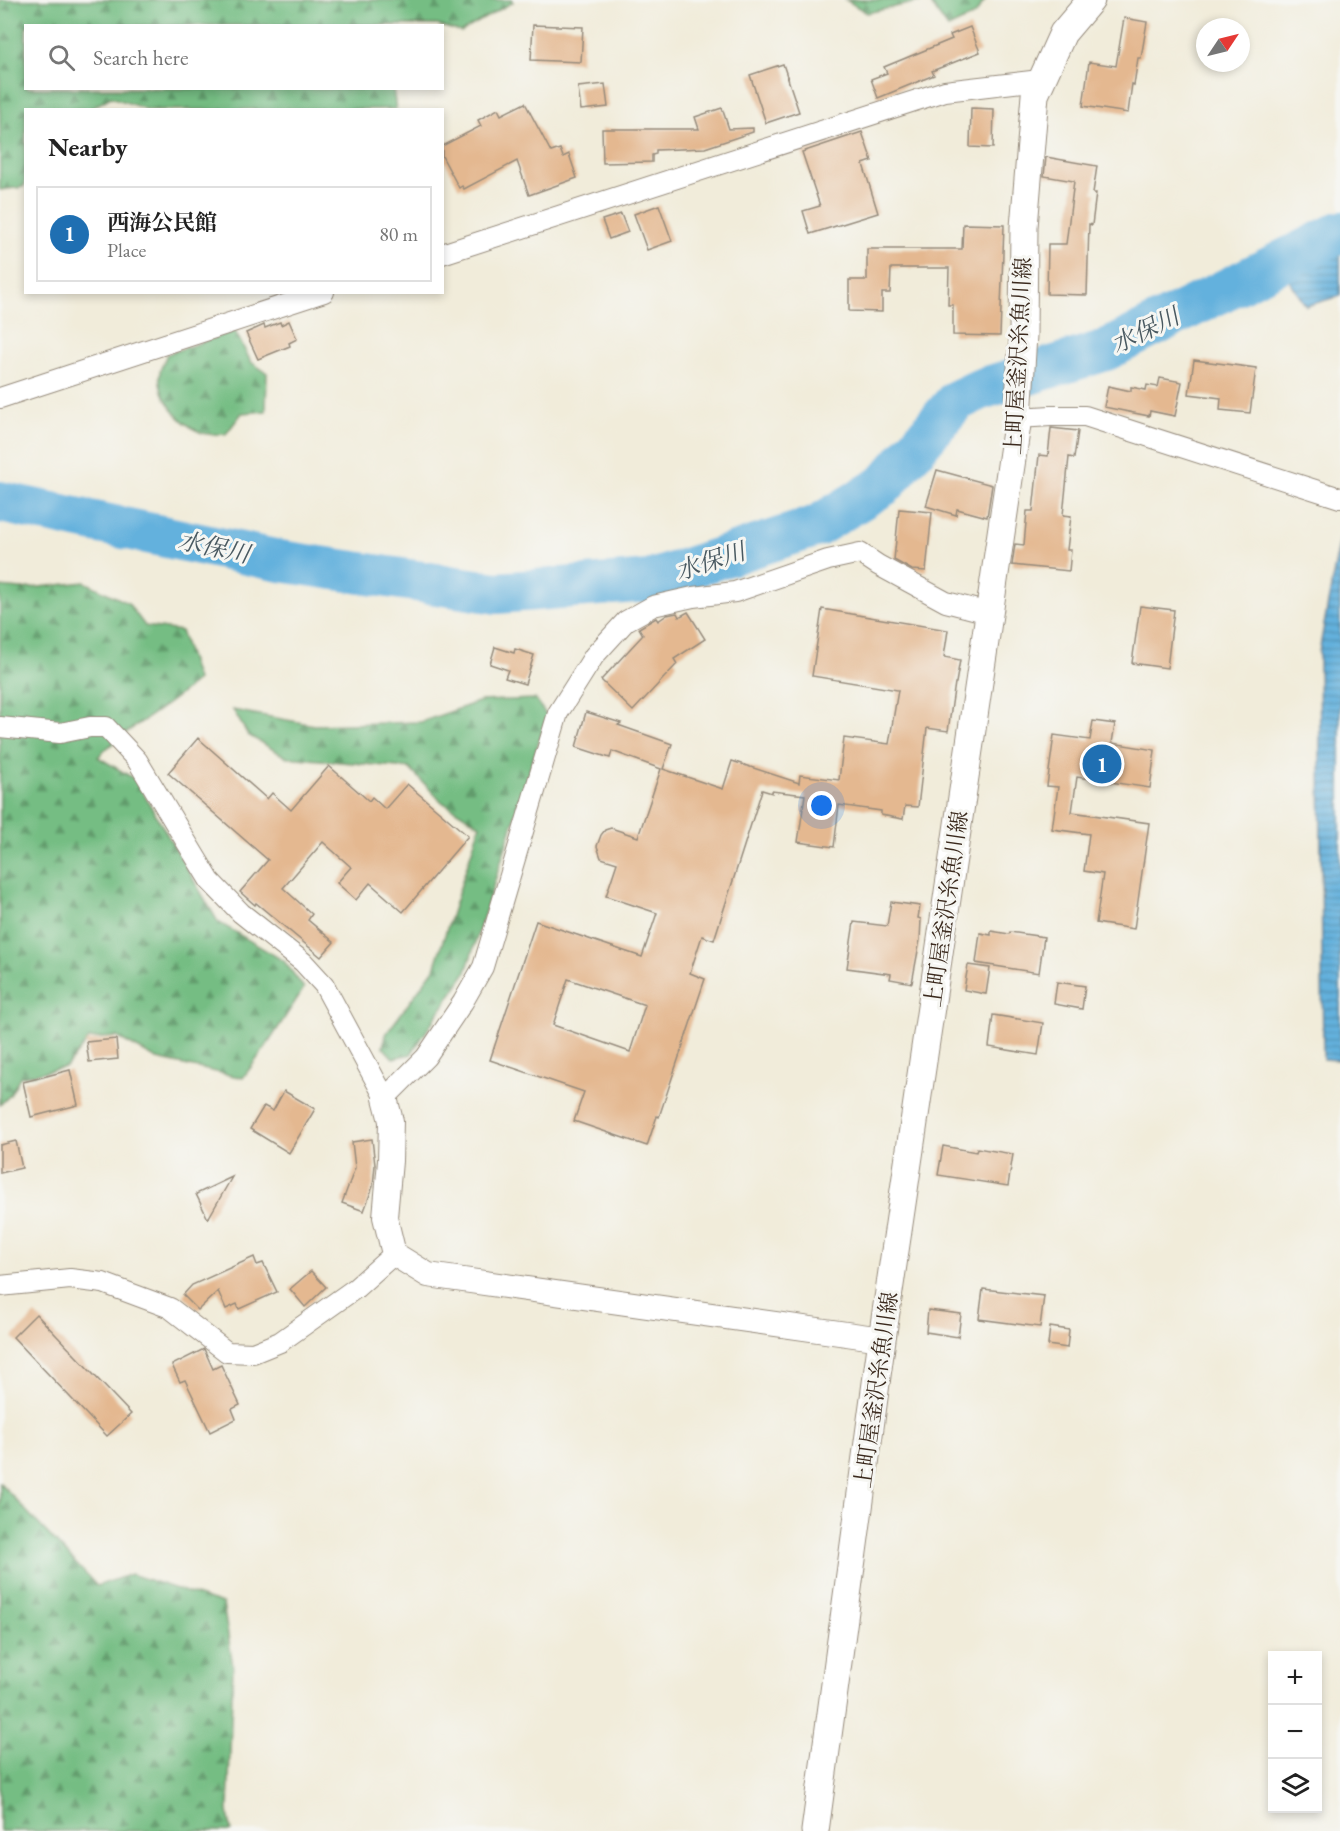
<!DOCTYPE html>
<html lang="en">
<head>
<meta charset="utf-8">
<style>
	body { margin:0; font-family:"EB Garamond","Noto Serif JP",serif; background:#f2f2f2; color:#222 }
	.controls { position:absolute; right:18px; bottom:18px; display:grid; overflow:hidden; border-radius:0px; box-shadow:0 3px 9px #0003 }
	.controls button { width:54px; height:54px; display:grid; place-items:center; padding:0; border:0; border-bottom:2px solid #e0e0e0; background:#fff; color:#222; font:30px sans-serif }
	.compass { position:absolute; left:1196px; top:18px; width:54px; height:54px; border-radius:50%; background:#fff; box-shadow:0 3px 9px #0003; rotate:55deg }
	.you { position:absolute; left:822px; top:806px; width:21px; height:21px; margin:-15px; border:4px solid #fff; border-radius:50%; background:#1a73e8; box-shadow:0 0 0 9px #1a73e833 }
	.badge { display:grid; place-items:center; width:39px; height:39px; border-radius:50%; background:#1f6fb2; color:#fff; font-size:20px; font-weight:700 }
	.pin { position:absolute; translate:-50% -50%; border:3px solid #fff; box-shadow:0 2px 6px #0006 }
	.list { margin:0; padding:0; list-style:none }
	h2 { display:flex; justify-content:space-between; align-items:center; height:78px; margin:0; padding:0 24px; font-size:26px }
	h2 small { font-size:20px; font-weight:400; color:#767676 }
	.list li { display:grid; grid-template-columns:39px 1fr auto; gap:18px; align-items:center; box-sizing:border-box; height:96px; margin:0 12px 12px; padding:0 12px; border:2px solid #e0e0e0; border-radius:0px }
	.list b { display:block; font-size:22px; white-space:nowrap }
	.list p { margin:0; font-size:20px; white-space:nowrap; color:#767676 }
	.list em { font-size:20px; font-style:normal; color:#767676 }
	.icon { flex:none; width:33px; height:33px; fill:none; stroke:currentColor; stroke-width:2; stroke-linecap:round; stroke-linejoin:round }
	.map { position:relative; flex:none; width:1340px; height:1831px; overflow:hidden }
	.search { position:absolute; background:#fff; box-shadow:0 3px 9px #0003; left:24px; top:24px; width:420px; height:66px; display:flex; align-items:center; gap:15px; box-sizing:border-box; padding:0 21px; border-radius:0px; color:#767676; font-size:22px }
	.panel { position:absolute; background:#fff; box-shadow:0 3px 9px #0003; left:24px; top:108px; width:420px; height:186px; border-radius:0px }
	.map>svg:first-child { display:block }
</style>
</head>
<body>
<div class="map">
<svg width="1340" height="1831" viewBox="0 0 1340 1831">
	<defs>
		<pattern id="forest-firs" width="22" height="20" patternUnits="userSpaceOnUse" patternTransform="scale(1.5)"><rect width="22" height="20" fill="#74bd83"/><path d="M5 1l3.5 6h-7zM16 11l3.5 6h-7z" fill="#609a6b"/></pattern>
		<pattern id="water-rules" width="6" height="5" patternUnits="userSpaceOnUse" patternTransform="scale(1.5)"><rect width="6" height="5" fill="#63b1dd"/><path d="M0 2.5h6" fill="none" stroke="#5390b3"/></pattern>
	</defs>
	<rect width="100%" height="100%" fill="#f6f6f2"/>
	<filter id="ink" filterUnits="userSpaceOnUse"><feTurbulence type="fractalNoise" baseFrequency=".0167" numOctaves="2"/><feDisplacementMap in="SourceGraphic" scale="12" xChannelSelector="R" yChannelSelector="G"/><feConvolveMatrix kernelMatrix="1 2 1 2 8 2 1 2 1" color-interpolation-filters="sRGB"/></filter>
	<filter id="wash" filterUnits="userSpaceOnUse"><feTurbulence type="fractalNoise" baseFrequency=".008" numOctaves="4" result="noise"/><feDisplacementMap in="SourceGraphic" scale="24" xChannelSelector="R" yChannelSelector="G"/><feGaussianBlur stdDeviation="1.35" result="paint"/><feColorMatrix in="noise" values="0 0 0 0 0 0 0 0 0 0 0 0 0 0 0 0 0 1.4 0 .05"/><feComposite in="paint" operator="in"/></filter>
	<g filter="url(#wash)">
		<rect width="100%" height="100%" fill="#f1ecda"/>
		<g fill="url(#forest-firs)" stroke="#587450" stroke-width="1.5">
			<path d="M0 0H512L513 2 461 32 437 25 26 26V88L393 89 396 109 148 110 111 97 90 109 26 110 25 184 23 187 0 190Z"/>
			<path d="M846 0H927L867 13Z"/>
			<path d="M928 0H985L975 15 948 28Z"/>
			<path d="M235 331 251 362 267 373 266 411 242 413 226 434C218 434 210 435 202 433 181 425 156 396 160 372 161 366 165 360 167 354Z"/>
			<path d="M85 582 128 603 145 626 181 631 197 680C167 709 128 726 98 757L135 779 218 922 284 961 304 988 267 1045 243 1078 157 1059 117 1037 89 1039 66 1067 20 1077 10 1095 0 1105V587L21 589Z"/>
			<path d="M535 699 547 716 466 972 411 1054 393 1058 383 1047 386 1034 434 969 480 825 442 802 409 768 286 757 248 735 233 710 314 725 421 722 481 701Z"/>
			<path d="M0 1483 97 1586 131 1574 223 1604 233 1666 228 1810 231 1831H0Z"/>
		</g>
		<g fill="url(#water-rules)" stroke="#4f6e7e" stroke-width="1.5">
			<path d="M1340 215V296L1306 306 1269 251Z"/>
			<path d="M1340 538V1060L1323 1059 1319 652Z"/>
		</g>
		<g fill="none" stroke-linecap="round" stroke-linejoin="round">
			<path stroke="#63b1dd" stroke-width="42" d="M0 502 280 561 497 593 649 581 817 526 884 485 956 401 981 389 1106 350 1340 232"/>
		</g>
		<g id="blocks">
			<g fill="#e4b890" fill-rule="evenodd">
				<path d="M1124 18 1147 22 1141 58H1138L1134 85 1132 84 1128 113 1083 106 1089 62 1116 66Z"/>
				<path d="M533 25 583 27 581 62 531 60Z"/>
				<path d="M970 27 980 52 932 71 934 75 878 98 871 79 887 73 884 67 952 39 950 35Z"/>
				<path d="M783 64 799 112 766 123 750 75Z"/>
				<path d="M605 84 608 107 581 110 578 87Z"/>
				<path d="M525 103 551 152 560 149 563 157 569 154 577 178 529 195 517 161 464 189 462 186 459 188 442 156V146L481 126 478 120 498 109 501 115Z"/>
				<path d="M722 108 729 129 753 128V132L705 148 656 150V154L652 155V162L603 163 602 129H699L695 117Z"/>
				<path d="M971 108 994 109 993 148 970 147Z"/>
				<path d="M862 132 872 161 863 164 878 213 810 234 803 211 820 206 802 152Z"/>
				<path d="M1046 157 1097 166 1093 193H1096L1092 225 1089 224 1087 295 1047 294 1048 244H1066L1074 181 1044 176Z"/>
				<path d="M659 205 672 241 647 250 634 214Z"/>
				<path d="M621 214 628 232 609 239 602 220Z"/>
				<path d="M963 224 1004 225 1000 336 953 335V305H948L949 268H891L890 293H882V312L849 311V280H867V249H962Z"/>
				<path d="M289 321 297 339 289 343 290 346 258 359 246 333 264 325 265 328 280 322 281 325Z"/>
				<path d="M1194 360 1256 368 1250 413 1220 410 1221 398 1189 394Z"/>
				<path d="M1160 378 1182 382 1175 416 1150 411 1149 416 1104 407 1108 386 1131 391V387L1146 390 1147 385 1158 387Z"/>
				<path d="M1051 428 1078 431 1074 458 1069 457 1063 515 1071 516 1067 550H1071L1069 571 1012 565 1015 544 1024 545 1027 511H1033L1039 455 1048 456Z"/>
				<path d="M937 470 992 485 987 517 957 509 956 515 926 506Z"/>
				<path d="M899 509 932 512 926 571 912 570 894 560Z"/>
				<path d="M1140 606 1174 610 1167 668 1132 663Z"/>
				<path d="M822 609 948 630 944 657 960 660 956 683H955L948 731 927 728 918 807 905 806 903 819 881 815V811L839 805 834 847 798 842 805 795 772 791V793L762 790 714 940 702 936 690 973 705 979 659 1117 657 1116 647 1146 574 1121 584 1092 490 1060 536 921 642 957 657 913 606 896 617 863 601 858 597 846 601 835 605 830 611 828 638 837 661 769 612 751 610 758 576 747 586 712 621 723 618 725 672 744 663 769 723 789 732 761 799 783 800 775 839 780 844 738 889 744 898 690 812 676ZM568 979 645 1005 630 1052 553 1025Z"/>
				<path d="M688 612 705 639 674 659 677 664 633 711 601 680 643 635 639 628 656 618 658 621 667 615 677 613 679 617Z"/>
				<path d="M495 647 514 653 515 649 534 655 525 684 505 678 508 670 490 664Z"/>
				<path d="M1093 721 1115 724 1112 743 1155 750 1150 788 1077 777 1072 812 1149 823 1134 929 1096 923 1103 874 1084 871 1089 834 1052 829 1058 787 1047 786 1054 735 1090 740Z"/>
				<path d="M198 738 267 799 272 793 291 810 329 766 369 801 372 797 385 809 407 784 468 836 403 912 370 883 356 900 337 883 351 867 323 842 283 888 312 914 308 920 334 942 321 957 256 903 255 905 240 892 268 860 168 773Z"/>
				<path d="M891 902 920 906 918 918 921 919 920 940 912 983 890 979 891 974 847 968 854 922 887 926Z"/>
				<path d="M991 931 1009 934 1010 932 1044 937 1039 973 976 963 980 933 991 935Z"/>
				<path d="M968 965 990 968 986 994 964 990Z"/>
				<path d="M1057 982 1085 986 1082 1009 1054 1004Z"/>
				<path d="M993 1015 1043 1023 1038 1055 989 1047Z"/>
				<path d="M116 1039 118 1059 89 1062 86 1042Z"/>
				<path d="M70 1070 78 1105 31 1117 23 1082Z"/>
				<path d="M284 1091 315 1109 289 1153 250 1129 264 1106 273 1111Z"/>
				<path d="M372 1139 375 1165 373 1186 364 1211 342 1203 355 1168 352 1142Z"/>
				<path d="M16 1141 22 1168 0 1173V1145Z"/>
				<path d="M943 1146 976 1152 977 1148 1013 1154 1008 1186 938 1175Z"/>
				<path d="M232 1177 208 1219 196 1194Z"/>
				<path d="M254 1257 257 1265 263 1263 277 1292 239 1309 237 1304 226 1309 218 1291 198 1310 183 1295 192 1285Z"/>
				<path d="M311 1271 326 1287 305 1307 290 1289Z"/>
				<path d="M983 1289 1044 1296 1040 1327 979 1319Z"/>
				<path d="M928 1310 961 1314 958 1337 926 1332Z"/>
				<path d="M36 1314 131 1414 107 1436 13 1337Z"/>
				<path d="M1050 1327 1069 1330 1067 1348 1048 1345Z"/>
				<path d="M204 1349 213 1369 221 1365 240 1405 232 1409 236 1419 210 1432 185 1380 180 1382 172 1365Z"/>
			</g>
		</g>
	</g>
	<g filter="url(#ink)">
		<use href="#blocks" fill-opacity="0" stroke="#968b7c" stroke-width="1.5"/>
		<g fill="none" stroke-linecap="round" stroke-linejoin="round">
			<defs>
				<g id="minor">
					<path d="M442 254 945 91 1040 80"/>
					<path d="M0 398 324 292"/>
					<path d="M1018 418 1051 416H1085L1340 498"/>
					<path d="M0 727 60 733 90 727H106L137 760 210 881 241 913 303 962 324 985 385 1098 426 1057 463 1002 483 967 558 713 594 656 626 621 653 606 693 597 735 592 828 560 860 553 878 565 946 602 989 613"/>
					<path d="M0 1286 70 1279 103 1283 170 1308 227 1352 253 1353 280 1342 356 1288 394 1254"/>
				</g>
				<path id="tertiary" d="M385 1098 391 1121 390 1161 385 1217 394 1254 428 1275 882 1339"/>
				<path id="secondary" d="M815 1831 882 1339 1018 418 1023 335 1024 227 1035 95 1063 33 1091 0"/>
			</defs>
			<use href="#minor" stroke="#968b7c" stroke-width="22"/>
			<use href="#tertiary" stroke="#968b7c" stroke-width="26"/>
			<use href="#secondary" stroke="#968b7c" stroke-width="29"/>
			<use href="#minor" stroke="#fff" stroke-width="20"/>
			<use href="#tertiary" stroke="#fff" stroke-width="24"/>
			<use href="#secondary" stroke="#fff" stroke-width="27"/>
		</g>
	</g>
	<g text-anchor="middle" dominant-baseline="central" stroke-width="6" stroke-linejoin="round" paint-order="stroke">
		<g font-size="22" fill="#3b2a1e" stroke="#f6f6f2">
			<text transform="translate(1018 356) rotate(-87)">上町屋釜沢糸魚川線</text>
			<text transform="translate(946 909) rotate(-82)">上町屋釜沢糸魚川線</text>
			<text transform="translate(876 1390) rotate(-82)">上町屋釜沢糸魚川線</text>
		</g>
		<g font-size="24" font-style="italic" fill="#495961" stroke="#f6f6f2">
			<text transform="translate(1145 330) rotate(-26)">水保川</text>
			<text transform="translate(214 547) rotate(12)">水保川</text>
			<text transform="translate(710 561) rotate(-18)">水保川</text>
		</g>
	</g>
</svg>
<div class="controls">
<button>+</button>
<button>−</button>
<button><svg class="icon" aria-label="layers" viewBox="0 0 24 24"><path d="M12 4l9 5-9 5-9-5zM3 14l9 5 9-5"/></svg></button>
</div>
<svg class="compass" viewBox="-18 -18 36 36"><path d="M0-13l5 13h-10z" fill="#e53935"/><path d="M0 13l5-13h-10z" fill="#767676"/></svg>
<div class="you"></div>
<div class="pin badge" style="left:1102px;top:764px">1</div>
<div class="search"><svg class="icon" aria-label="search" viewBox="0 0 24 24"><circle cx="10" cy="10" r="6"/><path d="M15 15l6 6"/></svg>Search here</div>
<section class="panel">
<h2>Nearby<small></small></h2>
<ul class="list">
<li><span class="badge">1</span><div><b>西海公民館</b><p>Place</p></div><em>80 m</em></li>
</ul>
</section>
</div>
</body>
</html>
